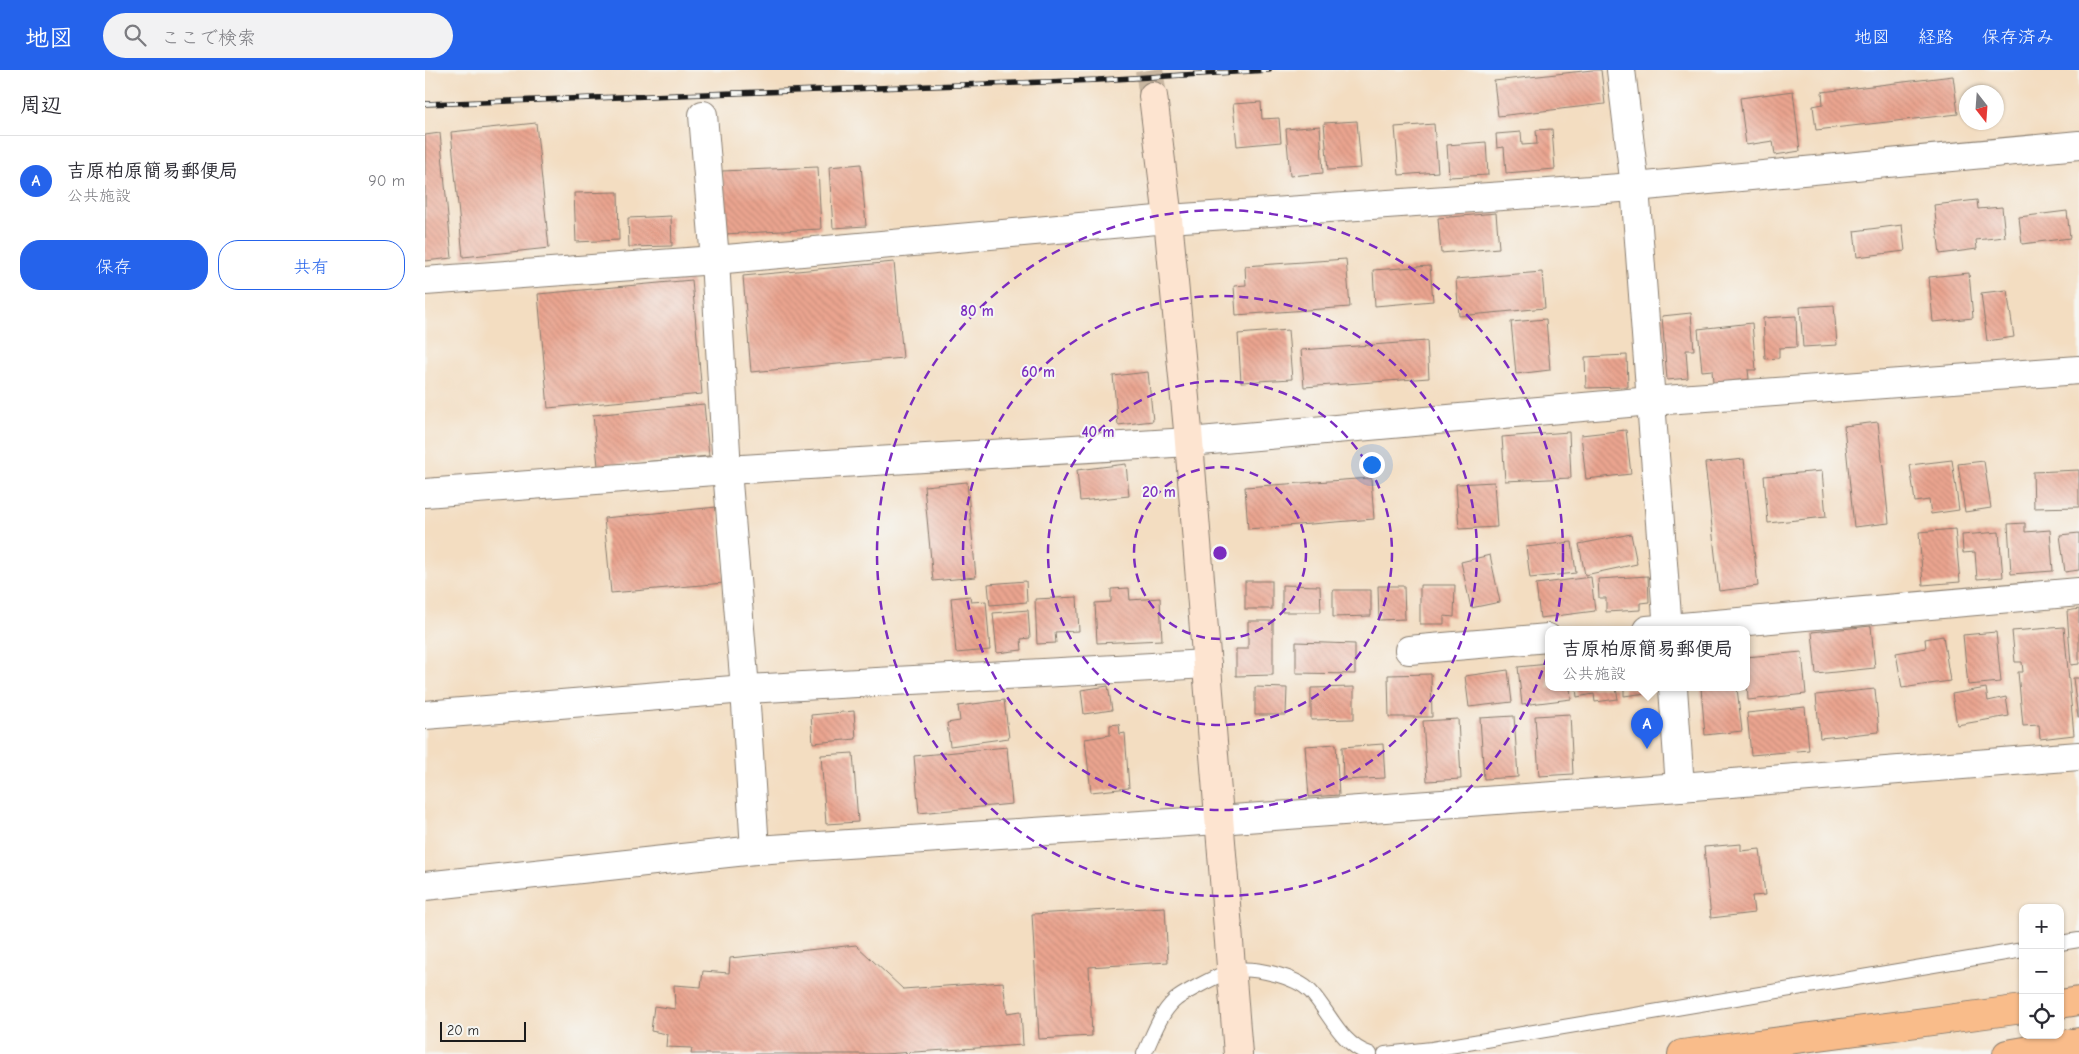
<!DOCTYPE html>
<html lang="ja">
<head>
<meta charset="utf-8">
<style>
	body { margin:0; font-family:"Comic Neue","Klee One",sans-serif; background:#f2f2f3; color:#2b2b33 }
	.controls { position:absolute; right:15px; bottom:15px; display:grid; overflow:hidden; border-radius:10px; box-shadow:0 1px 4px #0004 }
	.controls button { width:45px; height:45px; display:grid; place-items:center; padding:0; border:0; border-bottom:1px solid #e1e1e2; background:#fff; color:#2b2b33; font:25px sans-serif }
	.compass { position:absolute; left:1534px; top:15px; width:45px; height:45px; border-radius:50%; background:#fff; box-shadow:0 1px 4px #0004; rotate:163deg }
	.scale { position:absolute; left:15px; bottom:12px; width:86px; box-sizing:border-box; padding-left:5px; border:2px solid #1c1c1c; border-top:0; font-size:14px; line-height:18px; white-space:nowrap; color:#1c1c1c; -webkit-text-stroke:4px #f6f6f2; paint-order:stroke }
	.you { position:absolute; left:946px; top:394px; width:18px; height:18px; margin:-12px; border:4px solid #fff; border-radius:50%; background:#1a73e8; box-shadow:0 0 0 8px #1a73e833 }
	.badge { display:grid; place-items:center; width:32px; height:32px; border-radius:50%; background:#2563eb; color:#fff; font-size:16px; font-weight:700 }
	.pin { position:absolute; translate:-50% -41px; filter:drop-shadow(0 1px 2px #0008) }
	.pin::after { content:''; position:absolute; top:26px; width:18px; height:15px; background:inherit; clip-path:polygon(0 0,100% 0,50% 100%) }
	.popup { position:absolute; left:1120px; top:556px; width:205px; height:65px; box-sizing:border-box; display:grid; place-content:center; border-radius:10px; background:#fff; filter:drop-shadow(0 1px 4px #0005); font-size:16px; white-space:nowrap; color:#7c7c81 }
	.popup b { font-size:19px; color:#2b2b33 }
	.popup::after { content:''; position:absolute; left:50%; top:100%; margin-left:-10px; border:10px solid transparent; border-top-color:#fff }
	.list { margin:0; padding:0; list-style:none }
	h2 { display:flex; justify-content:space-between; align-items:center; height:65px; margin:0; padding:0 20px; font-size:21px }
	h2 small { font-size:16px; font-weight:400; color:#7c7c81 }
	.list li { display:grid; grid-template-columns:32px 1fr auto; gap:15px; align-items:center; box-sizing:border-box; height:90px; padding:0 20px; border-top:1px solid #e1e1e2 }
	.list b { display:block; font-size:19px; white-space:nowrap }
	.list p { margin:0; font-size:16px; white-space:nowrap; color:#7c7c81 }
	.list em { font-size:16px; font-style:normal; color:#7c7c81 }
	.actions { display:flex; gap:10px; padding:15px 20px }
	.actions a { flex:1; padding:11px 0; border:1px solid #2563eb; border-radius:20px; text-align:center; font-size:18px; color:#2563eb }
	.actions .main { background:#2563eb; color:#fff }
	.icon { flex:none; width:28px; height:28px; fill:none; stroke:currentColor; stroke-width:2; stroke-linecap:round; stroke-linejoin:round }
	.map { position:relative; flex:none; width:1654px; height:984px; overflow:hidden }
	header { display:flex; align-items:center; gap:30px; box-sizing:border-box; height:70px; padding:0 25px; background:#2563eb; color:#fff }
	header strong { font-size:24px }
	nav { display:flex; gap:28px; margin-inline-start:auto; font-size:18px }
	.search { width:350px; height:45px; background:#f2f2f3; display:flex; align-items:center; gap:12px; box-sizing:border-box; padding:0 18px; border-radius:28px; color:#7c7c81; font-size:19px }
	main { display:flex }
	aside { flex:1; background:#fff }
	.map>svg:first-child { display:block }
</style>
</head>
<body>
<header>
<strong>地図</strong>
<div class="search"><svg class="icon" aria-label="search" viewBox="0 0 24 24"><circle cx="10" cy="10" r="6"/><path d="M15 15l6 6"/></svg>ここで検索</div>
<nav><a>地図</a><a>経路</a><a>保存済み</a></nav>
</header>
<main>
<aside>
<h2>周辺<small></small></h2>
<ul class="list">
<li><span class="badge">A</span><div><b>吉原柏原簡易郵便局</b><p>公共施設</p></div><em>90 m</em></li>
</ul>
<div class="actions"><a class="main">保存</a><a>共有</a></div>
</aside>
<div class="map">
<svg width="1654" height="984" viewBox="0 0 1654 984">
	<defs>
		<pattern id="building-back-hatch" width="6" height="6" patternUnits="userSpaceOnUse" patternTransform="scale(1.25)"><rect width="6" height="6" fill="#eaa48f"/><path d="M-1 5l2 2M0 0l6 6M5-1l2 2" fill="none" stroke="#c88d7b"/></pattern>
	</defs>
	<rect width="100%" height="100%" fill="#f6f6f2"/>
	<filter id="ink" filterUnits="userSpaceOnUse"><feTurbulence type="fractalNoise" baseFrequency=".02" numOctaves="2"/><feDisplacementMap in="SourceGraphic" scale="10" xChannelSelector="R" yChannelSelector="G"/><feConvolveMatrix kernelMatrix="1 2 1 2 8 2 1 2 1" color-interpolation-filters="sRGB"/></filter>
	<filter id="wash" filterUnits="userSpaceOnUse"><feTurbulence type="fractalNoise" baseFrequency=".0096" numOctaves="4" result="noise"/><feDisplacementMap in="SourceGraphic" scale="20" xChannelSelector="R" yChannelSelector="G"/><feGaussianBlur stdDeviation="1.12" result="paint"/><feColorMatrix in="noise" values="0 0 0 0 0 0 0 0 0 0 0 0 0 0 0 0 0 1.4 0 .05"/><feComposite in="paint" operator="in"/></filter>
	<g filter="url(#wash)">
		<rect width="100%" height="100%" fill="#f3ddc1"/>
		<g id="blocks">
			<g fill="url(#building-back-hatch)">
				<path d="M1167 0H1176L1180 34 1073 46 1069 11Z"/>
				<path d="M1528 6 1533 44 1391 60 1388 36 1398 34 1397 22Z"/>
				<path d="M1368 21 1375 81 1350 85 1348 71 1321 75 1315 28Z"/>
				<path d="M836 32 837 49 854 48 856 72 812 76 808 34Z"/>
				<path d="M932 51 936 98 903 100 899 53Z"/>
				<path d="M111 53 124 178 38 187 26 62Z"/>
				<path d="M1009 54 1013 102 974 105 970 57Z"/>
				<path d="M895 56 898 103 865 106 861 59Z"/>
				<path d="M1127 59 1130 99 1081 103 1079 77 1072 78 1071 64 1096 62 1097 75 1112 74 1111 60Z"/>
				<path d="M15 63 27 188 0 191V65Z"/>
				<path d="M1061 72 1063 105 1024 107 1022 75Z"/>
				<path d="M436 94 441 156 408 158 404 97Z"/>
				<path d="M393 97 396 159 299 164 297 101Z"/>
				<path d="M193 122 194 170 151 172 149 123Z"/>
				<path d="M1552 130 1553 139 1577 137 1580 167 1551 170 1552 179 1515 184 1509 135Z"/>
				<path d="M1642 141 1645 168 1597 174 1594 147Z"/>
				<path d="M1071 143 1074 178 1016 183 1013 148Z"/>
				<path d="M246 146 247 176 204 177 203 148Z"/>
				<path d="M1477 155 1480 181 1432 187 1429 161Z"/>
				<path d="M921 189 925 237 811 245 809 216 821 215 820 196Z"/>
				<path d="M469 192 478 288 326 302 318 206Z"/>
				<path d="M1005 196 1008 231 950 236 948 200Z"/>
				<path d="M1117 202 1120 238 1034 246 1031 209Z"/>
				<path d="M1544 203 1548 248 1508 252 1504 207Z"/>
				<path d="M267 210 277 324 123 338 113 224Z"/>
				<path d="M1582 220 1589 267 1562 271 1556 223Z"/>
				<path d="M1409 235 1412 275 1378 277 1375 237Z"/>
				<path d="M1266 243 1269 280H1261L1263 308 1242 310 1237 246Z"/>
				<path d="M1371 246 1372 277 1354 278V288L1340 289 1338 248Z"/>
				<path d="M1121 249 1125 300 1091 304 1086 252Z"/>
				<path d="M1327 253 1331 300H1323L1324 309 1288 313 1287 300 1277 301 1273 259Z"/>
				<path d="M863 260 867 309 816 312 813 264Z"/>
				<path d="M1002 271 1004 308 879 317 876 280Z"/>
				<path d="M1202 285 1203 317 1161 318 1160 287Z"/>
				<path d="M723 302 728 351 693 355 688 306Z"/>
				<path d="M279 334 284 386 173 396 168 345Z"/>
				<path d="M1453 352 1464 453 1429 457 1419 356Z"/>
				<path d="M1201 360 1206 404 1161 409 1156 365Z"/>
				<path d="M1144 362 1146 408 1080 411 1077 367Z"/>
				<path d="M1319 389 1333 516 1294 521 1280 393Z"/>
				<path d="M1527 390 1534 440 1506 444 1504 430 1490 432 1485 395Z"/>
				<path d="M1559 391 1566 438 1540 442 1533 394Z"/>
				<path d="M701 394 704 426 655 431 652 400Z"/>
				<path d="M1654 400V437L1609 438 1608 402Z"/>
				<path d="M1397 401 1401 447 1343 453 1339 406Z"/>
				<path d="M946 408 949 449 823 459 820 417Z"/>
				<path d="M542 412 551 507 508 511 499 416Z"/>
				<path d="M1069 412 1072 457 1034 459 1031 414Z"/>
				<path d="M292 437 299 513 186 523 179 448Z"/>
				<path d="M1600 453V462L1625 460 1628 501 1586 504 1583 454Z"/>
				<path d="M1530 459 1535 512 1498 515 1494 462Z"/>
				<path d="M1574 462 1578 507 1552 509 1550 482 1538 483 1537 465Z"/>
				<path d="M1654 463V500L1640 502 1635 465Z"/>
				<path d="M1206 464 1212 494 1160 505 1154 474Z"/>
				<path d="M1147 472 1151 503 1105 508 1101 477Z"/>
				<path d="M1065 485 1075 532 1046 538 1036 492Z"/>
				<path d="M1223 506 1224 532 1215 533V540L1181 542V528H1174L1173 509Z"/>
				<path d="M1166 507 1170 541 1115 548 1111 514Z"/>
				<path d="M601 511 602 532 565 535 563 514Z"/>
				<rect x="820" y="511" width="27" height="28"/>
				<path d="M857 515 895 516 896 542H857Z"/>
				<path d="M995 515H1030L1029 547 1019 546V554H995Z"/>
				<path d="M953 516H979L980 549 954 550Z"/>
				<path d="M704 518 705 530 735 528 737 570 672 573 670 533 686 532V519Z"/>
				<path d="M908 520H946V546L908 547Z"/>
				<path d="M545 526 546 532 561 531 565 580 531 583 526 528Z"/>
				<path d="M652 527 654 561 630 562 631 573 612 574 610 529Z"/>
				<path d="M1654 539V594L1646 595 1642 541Z"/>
				<path d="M603 540 605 568 596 569 597 580 572 583 568 543Z"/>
				<path d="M823 551H848V605L811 606V579H823Z"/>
				<path d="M1446 556 1450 598 1391 604 1387 562Z"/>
				<path d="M1639 557 1649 665 1615 669 1614 655 1598 656 1593 602H1598L1597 592H1590L1587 561Z"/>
				<path d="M1571 562 1576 612 1543 615 1538 565Z"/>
				<path d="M1518 566 1525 611 1477 618 1471 583 1501 578 1500 569Z"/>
				<path d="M871 572 930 574V604L871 603Z"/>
				<path d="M1377 582 1381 624 1323 630 1321 587Z"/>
				<path d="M1123 594V618H1145L1146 629 1097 635 1093 597Z"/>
				<path d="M1083 600 1087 632 1044 637 1040 606Z"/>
				<path d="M1006 604 1007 647H964L963 605Z"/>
				<path d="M1648 608H1654V648H1653Z"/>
				<path d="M683 616 687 640 659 644 656 620Z"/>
				<path d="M830 617 862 618 861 645H830Z"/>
				<path d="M929 617V649L886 650V618Z"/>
				<path d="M1151 618H1191L1193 629 1170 632 1169 624 1152 627Z"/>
				<path d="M1199 618H1228L1229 622 1199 626Z"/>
				<path d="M1276 618H1312L1317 661 1280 665Z"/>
				<path d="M1561 618 1563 631 1581 627 1584 646 1532 655 1527 624Z"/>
				<path d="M1450 619 1454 662 1395 668 1391 625Z"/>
				<path d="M579 630 584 668 525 676 522 653 535 651 533 636Z"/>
				<path d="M1380 637 1384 680 1326 685 1322 643Z"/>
				<path d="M429 641 431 669 388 673 386 645Z"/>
				<path d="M1145 644 1148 704 1114 706 1110 646Z"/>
				<path d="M1089 646 1093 707 1059 709 1055 648Z"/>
				<path d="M1033 649 1036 709 1002 711 998 651Z"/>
				<path d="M694 654 695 664 700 663 704 718 666 722 660 669 685 665V655Z"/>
				<path d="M911 674 914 725 884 727 880 676Z"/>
				<path d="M958 674 960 708 918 710 917 677Z"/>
				<path d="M582 677 587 734 494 743 489 686Z"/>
				<path d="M428 683 433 752 401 754 396 685Z"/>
				<path d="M1316 774V781L1335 779 1340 825 1327 826 1329 843 1286 848 1279 777Z"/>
				<path d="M740 837 743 892 664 897 667 966 614 969 607 844Z"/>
				<path d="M431 875 478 919 578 912 582 943 596 941 598 975 459 984H266L267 978 241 977 242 964 226 961 229 936 250 939 249 915 276 917 278 901 304 903 305 888Z"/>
			</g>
		</g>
	</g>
	<g filter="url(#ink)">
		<use href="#blocks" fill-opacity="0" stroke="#887c6e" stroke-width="1"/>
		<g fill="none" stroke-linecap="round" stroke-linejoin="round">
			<path stroke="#c8b6a0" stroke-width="28" stroke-dasharray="28 14" stroke-linecap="butt" d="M724 0 728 26"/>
			<defs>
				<g id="lane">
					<path d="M1635 873 1654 870"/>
					<path d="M719 984C728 966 734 945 749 931 756 924 797 903 806 901 827 896 871 906 886 922 905 943 916 975 945 984"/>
					<path d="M960 984 1007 979 1598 880"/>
				</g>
				<g id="street">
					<path d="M1196 0 1210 117 1243 560"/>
					<path d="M278 45 290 190 302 400 320 619 330 780"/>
					<path d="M0 211 290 190 743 149 1210 117 1654 75"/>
					<path d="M0 423 302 400 764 372 1226 331 1654 300"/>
					<path d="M1222 560 1654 522"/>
					<path d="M984 580 1123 568"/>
					<path d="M1248 618 1255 717"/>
					<path d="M0 645 320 619 782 594"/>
					<path d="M0 816 330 780 793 750 1255 717 1654 686"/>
				</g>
				<path id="secondary" d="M728 26 743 149 763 360 813 984"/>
				<g id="highway">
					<path d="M1635 934 1654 931"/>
					<path d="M1257 984 1598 939"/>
					<path d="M1582 984 1654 972"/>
				</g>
			</defs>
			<use href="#lane" stroke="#887c6e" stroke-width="16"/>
			<use href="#street" stroke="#887c6e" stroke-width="30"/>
			<use href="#secondary" stroke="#887c6e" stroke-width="30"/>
			<use href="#highway" stroke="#887c6e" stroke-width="30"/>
			<use href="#lane" stroke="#fff" stroke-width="14"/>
			<use href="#street" stroke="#fff" stroke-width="28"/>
			<use href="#secondary" stroke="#fde4d0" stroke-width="28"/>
			<use href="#highway" stroke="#f9bc8a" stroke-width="28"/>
			<defs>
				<path id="rail" d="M0 34 673 10 844 0"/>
			</defs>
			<use href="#rail" stroke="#1c1c1c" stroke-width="5.5"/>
			<use href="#rail" stroke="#f6f6f2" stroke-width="4" stroke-dasharray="11" stroke-linecap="butt"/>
		</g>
	</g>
	<g fill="none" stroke="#7b2cbf" stroke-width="2.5" stroke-dasharray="9 6">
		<circle cx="795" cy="483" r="86"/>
		<circle cx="795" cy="483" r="172"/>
		<circle cx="795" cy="483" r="257"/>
		<circle cx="795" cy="483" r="343"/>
	</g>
	<circle cx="795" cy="483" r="8" fill="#7b2cbf" stroke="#f6f6f2" stroke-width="2.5"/>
	<g font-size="15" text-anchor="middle" font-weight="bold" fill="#7b2cbf" stroke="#f6f6f2" stroke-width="4" stroke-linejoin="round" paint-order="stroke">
		<text x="552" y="246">80 m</text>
		<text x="613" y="307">60 m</text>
		<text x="673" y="367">40 m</text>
		<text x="734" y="427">20 m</text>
	</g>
</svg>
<div class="controls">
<button>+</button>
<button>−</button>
<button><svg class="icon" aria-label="locate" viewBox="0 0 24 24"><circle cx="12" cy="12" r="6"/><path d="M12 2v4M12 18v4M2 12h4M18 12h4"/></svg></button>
</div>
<svg class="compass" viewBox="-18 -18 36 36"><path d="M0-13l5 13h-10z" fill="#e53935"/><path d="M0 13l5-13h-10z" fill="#7c7c81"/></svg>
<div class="scale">20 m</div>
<div class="you"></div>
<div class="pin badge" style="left:1222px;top:679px">A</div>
<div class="popup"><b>吉原柏原簡易郵便局</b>公共施設</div>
</div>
</main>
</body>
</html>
